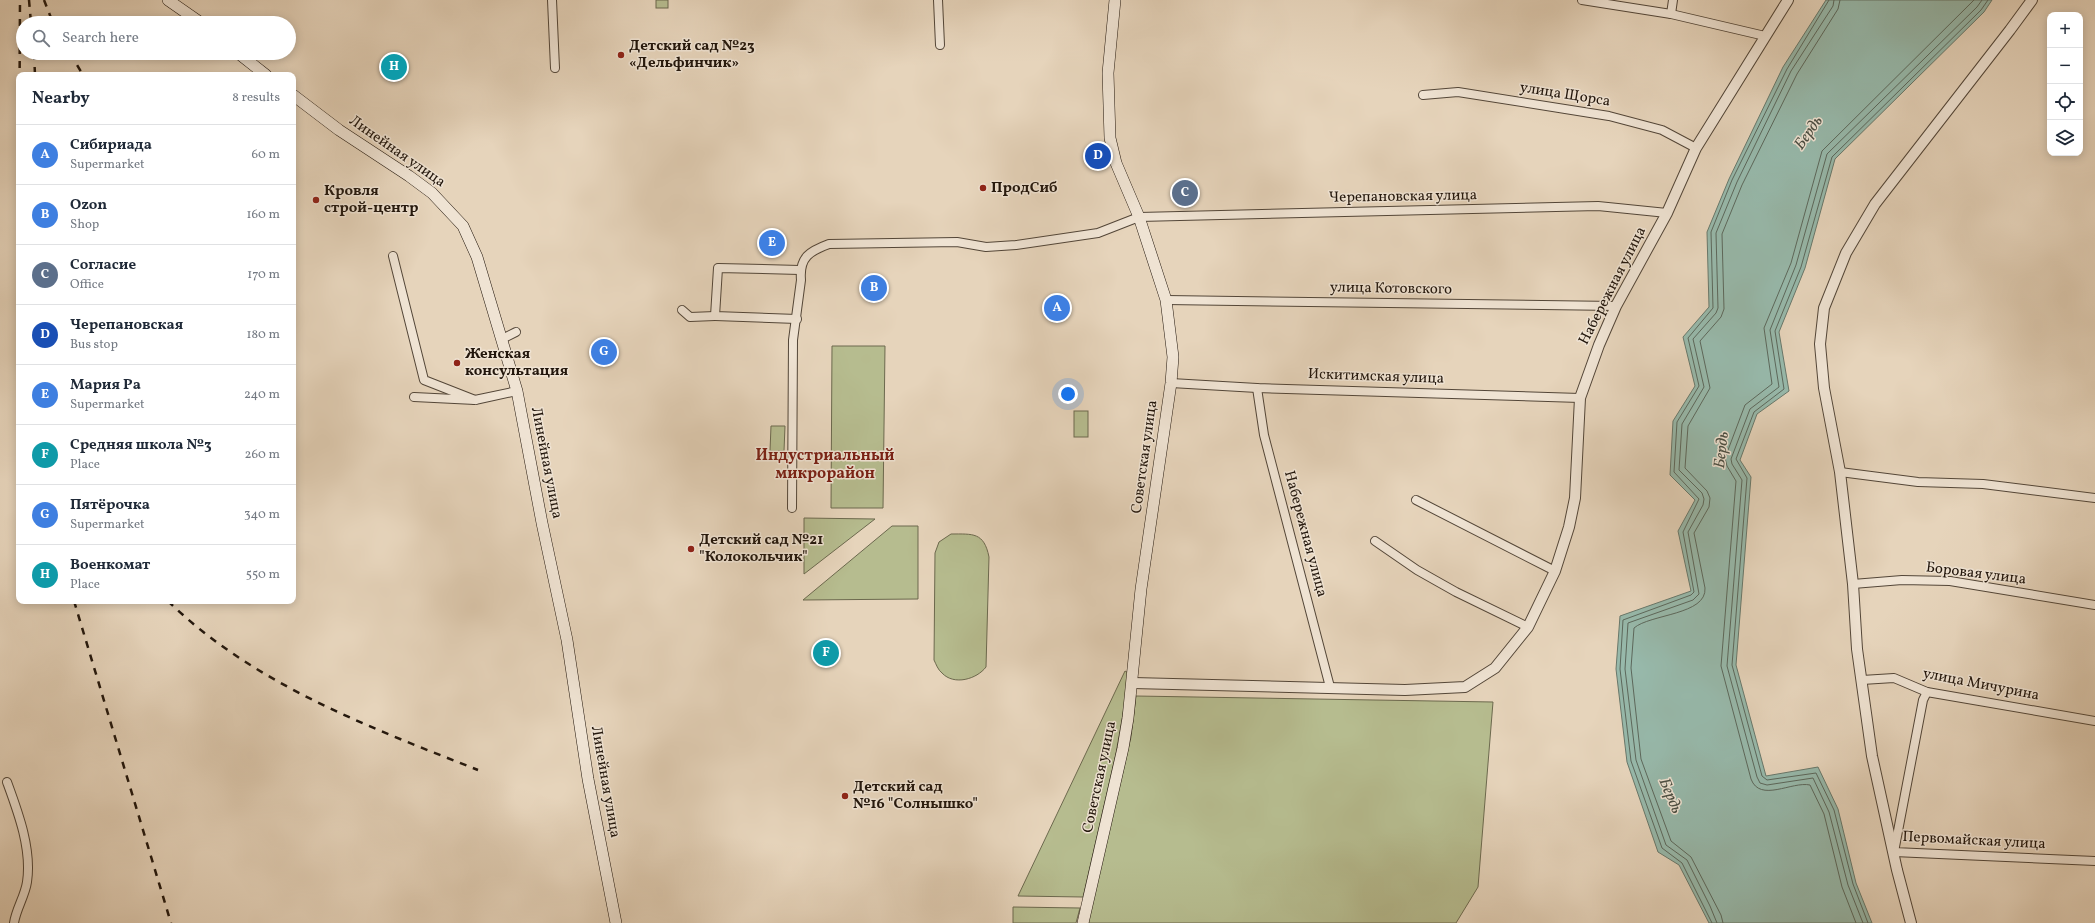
<!DOCTYPE html>
<html lang="en">
<head>
<meta charset="utf-8">
<style>
	body { margin:0; font-family:Vollkorn,serif; background:#f6f6f7; color:#1f2937 }
	.controls { position:absolute; right:12px; top:12px; display:grid; overflow:hidden; border-radius:8px; box-shadow:0 2px 10px #0003 }
	.controls button { width:36px; height:36px; display:grid; place-items:center; padding:0; border:0; border-bottom:1px solid #e0e1e3; background:#fff; color:#1f2937; font:20px sans-serif }
	.you { position:absolute; left:1068px; top:394px; width:14px; height:14px; margin:-10px; border:3px solid #fff; border-radius:50%; background:#1a73e8; box-shadow:0 0 0 6px #1a73e833 }
	.badge { display:grid; place-items:center; width:26px; height:26px; border-radius:50%; background:#2563eb; color:#fff; font-size:13px; font-weight:700 }
	.pin { position:absolute; translate:-50% -50%; border:2px solid #fff; box-shadow:0 1px 4px #0006 }
	.list { margin:0; padding:0; list-style:none }
	h2 { display:flex; justify-content:space-between; align-items:center; height:52px; margin:0; padding:0 16px; font-size:17px }
	h2 small { font-size:13px; font-weight:400; color:#747a83 }
	.list li { display:grid; grid-template-columns:26px 1fr auto; gap:12px; align-items:center; box-sizing:border-box; height:60px; padding:0 16px; border-top:1px solid #e0e1e3 }
	.list b { display:block; font-size:15px; white-space:nowrap }
	.list p { margin:0; font-size:13px; white-space:nowrap; color:#747a83 }
	.list em { font-size:13px; font-style:normal; color:#747a83 }
	.icon { flex:none; width:22px; height:22px; fill:none; stroke:currentColor; stroke-width:2; stroke-linecap:round; stroke-linejoin:round }
	.map { position:relative; flex:none; width:2095px; height:923px; overflow:hidden }
	.search { position:absolute; background:#fff; box-shadow:0 2px 10px #0003; left:16px; top:16px; width:280px; height:44px; display:flex; align-items:center; gap:10px; box-sizing:border-box; padding:0 14px; border-radius:22px; color:#747a83; font-size:15px }
	.panel { position:absolute; background:#fff; box-shadow:0 2px 10px #0003; left:16px; top:72px; width:280px; height:532px; border-radius:8px }
	.map>svg:first-child { display:block }
</style>
</head>
<body>
<div class="map">
<svg width="2095" height="923" viewBox="0 0 2095 923">
	<rect width="100%" height="100%" fill="#e6d4bb"/>
	<filter id="stains"><feTurbulence type="fractalNoise" baseFrequency=".005" numOctaves="4"/><feColorMatrix values="0 0 0 0 .2 0 0 0 0 .09 0 0 0 0 .02 0 0 0 .5 -.17"/></filter>
	<radialGradient id="worn" r=".72"><stop offset=".6" stop-color="#630" stop-opacity="0"/><stop offset="1" stop-color="#630" stop-opacity=".3"/></radialGradient>
	<g fill="#b6bc8f" stroke="#6c694e">
		<rect x="656" y="0" width="12" height="8"/>
		<path d="M832 346H885L883 508H831Z"/>
		<rect x="1074" y="411" width="14" height="26"/>
		<path d="M771 426H785L784 451H770Z"/>
		<path d="M804 518 875 519 804 574Z"/>
		<path d="M892 526H918V599L803 600Z"/>
		<path d="M951 534C973 534 984 532 989 557L986 667C977 679 954 686 942 673 938 670 936 664 934 660L935 553 939 542Z"/>
		<path d="M1125 671 1130 674 1116 753 1083 897 1018 896Z"/>
		<path d="M1136 696 1493 702 1478 887 1456 923H1087L1131 737Z"/>
		<path d="M1013 907 1080 908 1076 923H1013Z"/>
	</g>
	<path fill="#97b9ab" stroke="#68786b" d="M1826 0H1992L1984 12 1835 159 1805 268 1779 332 1789 391 1757 414 1740 460 1751 477 1736 665 1766 776 1818 767 1838 809 1856 883 1872 923H1709L1679 865 1658 852 1627 762 1616 669 1620 616 1691 591 1678 531 1695 500 1670 475 1673 421 1695 386 1683 337 1709 307 1707 232 1729 179 1783 67Z"/>
	<g fill="none" stroke-linecap="round" stroke-linejoin="round">
		<g stroke="#5c685c" stroke-width="1">
			<path d="M1712 923 1682 863 1662 848 1631 761 1620 669 1623 620 1691 595 1694 592 1683 532 1699 499 1674 472 1677 422 1699 386 1688 338 1713 308 1711 232 1732 180 1787 69 1829 0"/>
			<path d="M1717 923 1710 906 1687 860 1666 845 1636 760 1625 669 1628 623 1693 600 1699 594 1688 532 1703 505 1704 499 1702 493 1679 470 1682 424 1704 387 1693 339 1716 313 1718 308 1716 233 1737 182 1791 71 1833 6 1834 0"/>
			<path d="M1723 923 1721 915 1691 857 1671 841 1641 759 1631 668 1634 628C1650 614 1707 615 1705 588L1694 533 1709 507 1710 498 1707 491 1685 468 1688 426 1710 388 1700 341 1721 317 1724 309 1722 234 1742 185 1797 74 1838 9 1840 0"/>
			<path d="M1856 923 1842 887 1824 814 1810 785C1792 781 1760 803 1751 779L1721 666 1736 481 1727 466 1725 458 1745 405 1772 384 1764 328 1791 263 1822 151 1974 0"/>
			<path d="M1863 923 1848 885 1829 812 1813 778 1767 785 1760 783 1757 777 1727 666 1742 480 1732 464 1731 459 1750 409 1779 387 1770 330 1796 265 1827 154 1977 7 1982 0"/>
			<path d="M1868 923 1853 884 1834 810 1816 773 1767 780 1762 776 1732 665 1747 478 1736 459 1754 412 1784 389 1775 331 1801 267 1832 157 1981 10 1988 0"/>
		</g>
		<defs>
			<g id="minor">
				<path d="M552 0 555 68"/>
				<path d="M938 0 940 45"/>
				<path d="M1582 0 1671 14 1765 36"/>
				<path d="M1671 14 1673 0"/>
				<path d="M1423 95 1458 92 1609 116 1662 130 1696 148"/>
				<path d="M393 256 424 380 475 400"/>
				<path d="M1166 300 1616 306"/>
				<path d="M682 310 690 317 715 316"/>
				<path d="M797 319 715 316 718 268 800 270"/>
				<path d="M502 339 516 332"/>
				<path d="M1171 383 1257 388 1580 398"/>
				<path d="M1257 388 1264 435 1330 687"/>
				<path d="M414 397 475 400 517 391"/>
				<path d="M1840 472 1918 482 1983 484 2095 498"/>
				<path d="M1416 500 1555 571"/>
				<path d="M792 508 793 340 801 280C799 257 810 251 829 244L957 242 986 247 1016 245 1098 233 1139 217 1598 206 1667 213"/>
				<path d="M1375 541 1417 570 1456 592 1528 627"/>
				<path d="M1853 584 1902 580 1950 581 2095 605"/>
				<path d="M1862 680 1894 678 1927 692 2095 721"/>
				<path d="M1927 692 1923 700 1894 852 2095 861"/>
				<path d="M7 782C18 812 32 849 27 882 25 896 16 909 14 923"/>
			</g>
			<g id="tertiary">
				<path d="M1133 683 1405 690 1465 687 1495 668 1528 627 1555 571 1569 527 1575 498 1580 398 1599 345 1616 306 1667 213 1696 148 1788 0"/>
				<path d="M1911 923 1897 870 1872 756 1857 649 1853 584 1840 472 1824 388 1820 344 1824 308 1846 253 1875 204 2010 30 2032 0"/>
			</g>
			<g id="secondary">
				<path d="M168 0 201 23"/>
				<path d="M238 53 266 75"/>
				<path d="M293 95 339 130 409 176 432 193 463 226 477 257 517 391 542 523 567 640 588 779 616 923"/>
				<path d="M1083 923 1123 748 1128 718 1141 589 1171 383 1173 357 1166 300 1139 217 1116 163 1110 138 1108 73 1115 0"/>
			</g>
		</defs>
		<use href="#minor" stroke="#534638" stroke-width="10"/>
		<use href="#tertiary" stroke="#534638" stroke-width="12"/>
		<use href="#secondary" stroke="#22160c" stroke-width="12"/>
		<use href="#minor" stroke="#efe3d3" stroke-width="8"/>
		<use href="#tertiary" stroke="#efe3d3" stroke-width="10"/>
		<use href="#secondary" stroke="#efe3d3" stroke-width="11"/>
		<g stroke="#22160c" stroke-width="2.5" stroke-dasharray="7 7" stroke-linecap="butt">
			<path d="M29 0 31 23"/>
			<path d="M44 0 53 23"/>
			<path d="M34 53 35 75"/>
			<path d="M70 53 83 75"/>
			<path d="M19 194 20 0"/>
			<path d="M74 601 171 923"/>
			<path d="M168 601C253 684 369 727 478 770"/>
		</g>
	</g>
	<g fill="#8f2418" stroke="#efe3d3" stroke-width="1.5">
		<circle cx="621" cy="55" r="4"/>
		<circle cx="983" cy="188" r="4"/>
		<circle cx="316" cy="200" r="4"/>
		<circle cx="457" cy="363" r="4"/>
		<circle cx="691" cy="549" r="4"/>
		<circle cx="845" cy="796" r="4"/>
	</g>
	<g text-anchor="middle" dominant-baseline="central" stroke-width="3" stroke-linejoin="round" paint-order="stroke">
		<g font-size="15" font-weight="bold" fill="#22160c" stroke="#efe3d3" text-anchor="start">
			<text x="629" y="46">Детский сад №23<tspan x="629" dy="17">«Дельфинчик»</tspan></text>
			<text x="991" y="188">ПродСиб</text>
			<text x="324" y="191">Кровля<tspan x="324" dy="17">строй-центр</tspan></text>
			<text x="465" y="354">Женская<tspan x="465" dy="17">консультация</tspan></text>
			<text x="699" y="540">Детский сад №21<tspan x="699" dy="17">"Колокольчик"</tspan></text>
			<text x="853" y="787">Детский сад<tspan x="853" dy="17">№16 "Солнышко"</tspan></text>
		</g>
		<g font-size="15" fill="#22160c" stroke="#efe3d3">
			<text transform="translate(1565 95) rotate(9)">улица Щорса</text>
			<text transform="translate(397 152) rotate(35)">Линейная улица</text>
			<text transform="translate(1403 197) rotate(-1)">Черепановская улица</text>
			<text transform="translate(1613 286) rotate(-63)">Набережная улица</text>
			<text transform="translate(1391 289) rotate(1)">улица Котовского</text>
			<text transform="translate(1376 377) rotate(2)">Искитимская улица</text>
			<text transform="translate(1145 457) rotate(-82)">Советская улица</text>
			<text transform="translate(546 463) rotate(79)">Линейная улица</text>
			<text transform="translate(1305 534) rotate(75)">Набережная улица</text>
			<text transform="translate(1976 574) rotate(7)">Боровая улица</text>
			<text transform="translate(1981 685) rotate(11)">улица Мичурина</text>
			<text transform="translate(1100 777) rotate(-78)">Советская улица</text>
			<text transform="translate(605 782) rotate(80)">Линейная улица</text>
			<text transform="translate(1974 841) rotate(3)">Первомайская улица</text>
		</g>
		<g font-size="16" font-style="italic" fill="#4b4f44" stroke="#efe3d3">
			<text transform="translate(1809 133) rotate(-55)">Бердь</text>
			<text transform="translate(1722 450) rotate(-84)">Бердь</text>
			<text transform="translate(1670 796) rotate(67)">Бердь</text>
		</g>
		<g font-size="16" font-weight="bold" fill="#7a1f14" stroke="#efe3d3">
			<text x="825" y="456">Индустриальный<tspan x="825" dy="18">микрорайон</tspan></text>
		</g>
	</g>
	<rect width="100%" height="100%" filter="url(#stains)"/>
	<rect width="100%" height="100%" fill="url(#worn)"/>
</svg>
<div class="controls">
<button>+</button>
<button>−</button>
<button><svg class="icon" aria-label="locate" viewBox="0 0 24 24"><circle cx="12" cy="12" r="6"/><path d="M12 2v4M12 18v4M2 12h4M18 12h4"/></svg></button>
<button><svg class="icon" aria-label="layers" viewBox="0 0 24 24"><path d="M12 4l9 5-9 5-9-5zM3 14l9 5 9-5"/></svg></button>
</div>
<div class="you"></div>
<div class="pin badge" style="left:1057px;top:308px;background:#3f7fe0">A</div>
<div class="pin badge" style="left:874px;top:288px;background:#3f7fe0">B</div>
<div class="pin badge" style="left:1185px;top:193px;background:#5c6f8a">C</div>
<div class="pin badge" style="left:1098px;top:156px;background:#1a4fb4">D</div>
<div class="pin badge" style="left:772px;top:243px;background:#3f7fe0">E</div>
<div class="pin badge" style="left:826px;top:653px;background:#0f9aa8">F</div>
<div class="pin badge" style="left:604px;top:352px;background:#3f7fe0">G</div>
<div class="pin badge" style="left:394px;top:67px;background:#0f9aa8">H</div>
<div class="search"><svg class="icon" aria-label="search" viewBox="0 0 24 24"><circle cx="10" cy="10" r="6"/><path d="M15 15l6 6"/></svg>Search here</div>
<section class="panel">
<h2>Nearby<small>8 results</small></h2>
<ul class="list">
<li><span class="badge" style="background:#3f7fe0">A</span><div><b>Сибириада</b><p>Supermarket</p></div><em>60 m</em></li>
<li><span class="badge" style="background:#3f7fe0">B</span><div><b>Ozon</b><p>Shop</p></div><em>160 m</em></li>
<li><span class="badge" style="background:#5c6f8a">C</span><div><b>Согласие</b><p>Office</p></div><em>170 m</em></li>
<li><span class="badge" style="background:#1a4fb4">D</span><div><b>Черепановская</b><p>Bus stop</p></div><em>180 m</em></li>
<li><span class="badge" style="background:#3f7fe0">E</span><div><b>Мария Ра</b><p>Supermarket</p></div><em>240 m</em></li>
<li><span class="badge" style="background:#0f9aa8">F</span><div><b>Средняя школа №3</b><p>Place</p></div><em>260 m</em></li>
<li><span class="badge" style="background:#3f7fe0">G</span><div><b>Пятёрочка</b><p>Supermarket</p></div><em>340 m</em></li>
<li><span class="badge" style="background:#0f9aa8">H</span><div><b>Военкомат</b><p>Place</p></div><em>550 m</em></li>
</ul>
</section>
</div>
</body>
</html>
